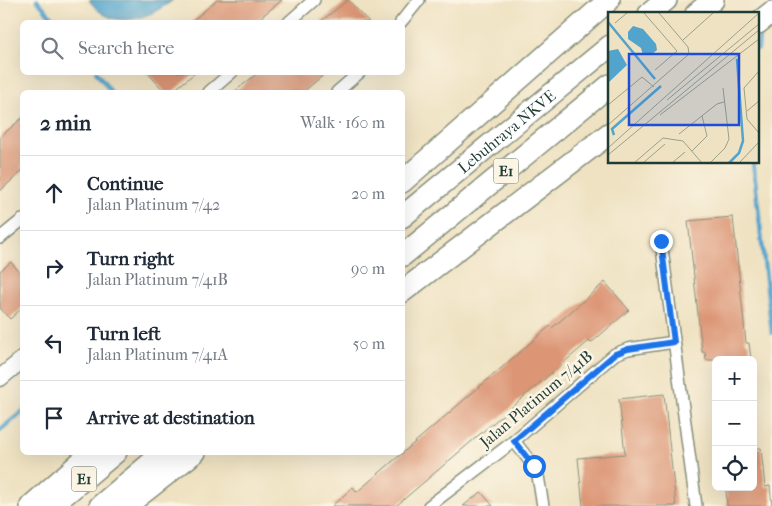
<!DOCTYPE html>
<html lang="en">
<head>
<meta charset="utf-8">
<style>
	body { margin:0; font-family:"IM FELL French Canon",serif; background:#f2f2f3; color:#1f2937 }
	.controls { position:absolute; right:15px; bottom:15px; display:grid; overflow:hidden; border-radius:8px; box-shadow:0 5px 20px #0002 }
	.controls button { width:45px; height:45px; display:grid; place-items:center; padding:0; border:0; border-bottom:1px solid #e0e1e3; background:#fff; color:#1f2937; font:25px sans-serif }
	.stop { position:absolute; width:15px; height:15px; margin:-11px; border:4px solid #1a73e8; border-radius:50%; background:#fff }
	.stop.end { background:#1a73e8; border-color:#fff; box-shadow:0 1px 5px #0008 }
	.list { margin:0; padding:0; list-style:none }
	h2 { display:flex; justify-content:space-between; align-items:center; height:65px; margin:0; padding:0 20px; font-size:21px }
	h2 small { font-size:16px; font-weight:400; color:#747a83 }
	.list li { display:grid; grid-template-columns:32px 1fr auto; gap:15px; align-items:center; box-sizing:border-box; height:75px; padding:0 20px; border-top:1px solid #e0e1e3 }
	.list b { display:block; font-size:19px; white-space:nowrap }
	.list p { margin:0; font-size:16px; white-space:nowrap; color:#747a83 }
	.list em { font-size:16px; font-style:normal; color:#747a83 }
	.icon { flex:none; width:28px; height:28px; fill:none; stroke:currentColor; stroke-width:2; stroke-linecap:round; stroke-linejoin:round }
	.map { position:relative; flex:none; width:772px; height:506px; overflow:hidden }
	.search { position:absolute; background:#fff; box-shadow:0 5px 20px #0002; left:20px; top:20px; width:385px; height:55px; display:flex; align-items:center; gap:12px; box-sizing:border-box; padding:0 18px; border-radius:8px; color:#747a83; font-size:19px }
	.panel { position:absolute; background:#fff; box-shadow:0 5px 20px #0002; left:20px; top:90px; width:385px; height:365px; border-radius:8px }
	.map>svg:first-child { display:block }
</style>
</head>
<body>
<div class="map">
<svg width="772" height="506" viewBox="0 0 772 506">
	<rect width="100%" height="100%" fill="#fcf5e5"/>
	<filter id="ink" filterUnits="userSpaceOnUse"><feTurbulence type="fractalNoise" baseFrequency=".02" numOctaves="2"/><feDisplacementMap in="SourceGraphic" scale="10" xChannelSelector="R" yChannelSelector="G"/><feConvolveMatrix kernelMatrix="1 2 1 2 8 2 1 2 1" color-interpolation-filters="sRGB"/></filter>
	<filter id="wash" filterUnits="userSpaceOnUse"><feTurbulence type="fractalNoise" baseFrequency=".0096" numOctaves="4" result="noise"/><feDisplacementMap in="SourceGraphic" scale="20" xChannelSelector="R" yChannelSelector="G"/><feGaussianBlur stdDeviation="1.12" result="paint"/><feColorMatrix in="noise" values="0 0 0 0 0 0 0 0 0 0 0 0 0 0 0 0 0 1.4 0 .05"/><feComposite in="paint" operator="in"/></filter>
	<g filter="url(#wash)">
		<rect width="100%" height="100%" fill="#efe2c2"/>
		<path fill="#53a4cd" stroke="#397080" d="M89 0H173C147 20 111 32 89 0Z"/>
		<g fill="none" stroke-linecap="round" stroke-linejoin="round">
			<g stroke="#53a4cd" stroke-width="4.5">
				<path d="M37 0 56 22"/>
				<path d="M758 49 759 37"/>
				<path d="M96 72 111 92"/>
				<path d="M753 162 772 333"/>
				<path d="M0 430 22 412"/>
			</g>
		</g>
		<g id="blocks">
			<g fill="#dc9574">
				<path d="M217 0H282L255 22H191Z"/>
				<path d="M348 0 369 22H320Z"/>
				<path d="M147 72H196L172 92H165Z"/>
				<path d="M259 72H327L303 92H234Z"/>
				<path d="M22 118V171L0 191V137Z"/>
				<path d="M733 217 746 343H749L751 360H706L705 352H702L688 221Z"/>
				<path d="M11 262 22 275V308L10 319 0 308V271Z"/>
				<path d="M605 282 629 310 591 343 589 341 396 506H332L353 487 357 492 550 326 552 328Z"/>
				<path d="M664 394 676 506H583L578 458 625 454 619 399Z"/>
				<path d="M753 448H761L765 487 770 486 772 506H727L726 489 753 487Z"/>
				<path d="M481 492 493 506H463Z"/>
			</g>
		</g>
	</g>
	<g filter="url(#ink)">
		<use href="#blocks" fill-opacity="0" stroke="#87907b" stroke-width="1"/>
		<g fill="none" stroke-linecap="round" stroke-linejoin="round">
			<defs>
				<g id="street">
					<path d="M289 22 314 0"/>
					<path d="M401 22 419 0"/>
					<path d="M209 92 232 72"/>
					<path d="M337 92 360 72"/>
					<path d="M0 238 22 220"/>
					<path d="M661 241 696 506"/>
					<path d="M514 441 537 470 543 506"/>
					<path d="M429 506 514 441 615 354 628 349 674 342"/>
				</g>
				<path id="secondary" d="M0 378 22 360"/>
				<g id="highway">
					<path d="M649 14 666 0"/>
					<path d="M696 14 713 0"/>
					<path d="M758 23 772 12"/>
					<path d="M402 182 609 0"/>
					<path id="s1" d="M402 217 610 46"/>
					<path d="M402 256 610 85"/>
					<path d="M402 292 610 133"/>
					<path d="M31 506 92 452"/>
					<path d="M51 506 116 452"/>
					<path d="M100 506 164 452"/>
					<path d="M126 506 195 452"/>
				</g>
			</defs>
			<use href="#street" stroke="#87907b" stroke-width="14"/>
			<use href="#secondary" stroke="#87907b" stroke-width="19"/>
			<use href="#highway" stroke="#87907b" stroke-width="24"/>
			<use href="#street" stroke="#fff" stroke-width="11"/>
			<use href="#secondary" stroke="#fff" stroke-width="16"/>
			<use href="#highway" stroke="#fff" stroke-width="21"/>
		</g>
	</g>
	<g fill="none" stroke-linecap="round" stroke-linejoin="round" filter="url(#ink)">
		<path stroke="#1a73e8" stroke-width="6" d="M534 466 514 441 615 354 628 349 674 342 661 241"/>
	</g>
	<g text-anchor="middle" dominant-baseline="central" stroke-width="5" stroke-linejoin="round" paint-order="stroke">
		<g fill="#fcf5e5" stroke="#617469" stroke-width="1">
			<rect x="493.5" y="158.5" width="25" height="25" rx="4"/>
			<rect x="71.5" y="466.5" width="25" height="25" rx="4"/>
		</g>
		<g font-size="15" font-weight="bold" fill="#1f3d34">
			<text x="506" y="171">E1</text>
			<text x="84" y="479">E1</text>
		</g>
		<g font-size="16" fill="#1f3d34" stroke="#fcf5e5">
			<text stroke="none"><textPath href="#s1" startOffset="135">Lebuhraya NKVE</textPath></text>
			<text transform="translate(536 399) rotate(-40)">Jalan Platinum 7/41B</text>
		</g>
	</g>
	<g transform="translate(608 12)">
		<rect width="151" height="151" fill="#efe2c2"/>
		<path d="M25 14 35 17 48 32 49 38 43 43H35L33 36 20 27V20ZM10 37 19 53 0 71V39Z" fill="#53a4cd"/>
		<path fill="none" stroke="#53a4cd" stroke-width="2.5" d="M0 10 47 67M6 123 4 117 53 74M121 151 131 141 135 129 129 47"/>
		<path fill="none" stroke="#9ca089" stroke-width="1" d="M36 1 69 39 47 58M7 11 19 1M75 28 105 1M151 59 136 76 139 107 151 121M59 88 151 12M0 93 34 65 46 75M139 99 151 89M52 103 151 27M0 113 81 42 80 35 51 1M71 122 109 92 116 90M0 136 151 1M84 139 99 124 94 104M0 143 151 18M26 151 55 126 75 129 94 151M35 151 57 132M64 151 77 140M102 151 117 136 121 127 115 76M131 151 151 130"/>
		<path fill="#1d4ed8" fill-opacity="0.15" stroke="#1d4ed8" stroke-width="2.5" d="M21 42H131V113H21Z"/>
		<rect width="151" height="151" fill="none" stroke="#1f3d34" stroke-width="2.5"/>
	</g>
</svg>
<div class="controls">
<button>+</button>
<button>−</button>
<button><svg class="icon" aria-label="locate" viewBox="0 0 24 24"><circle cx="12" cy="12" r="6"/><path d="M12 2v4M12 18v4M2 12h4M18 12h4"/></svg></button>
</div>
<div class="stop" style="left:534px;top:466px"></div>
<div class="stop end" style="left:661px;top:241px"></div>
<div class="search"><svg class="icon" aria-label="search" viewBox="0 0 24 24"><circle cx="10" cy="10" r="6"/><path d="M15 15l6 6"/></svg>Search here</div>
<section class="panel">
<h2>2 min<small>Walk · 160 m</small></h2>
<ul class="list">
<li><svg class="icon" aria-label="ahead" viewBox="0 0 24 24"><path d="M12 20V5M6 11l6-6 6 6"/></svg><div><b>Continue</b><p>Jalan Platinum 7/42</p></div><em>20 m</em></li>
<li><svg class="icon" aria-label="right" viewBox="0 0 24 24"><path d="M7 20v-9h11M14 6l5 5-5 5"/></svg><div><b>Turn right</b><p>Jalan Platinum 7/41B</p></div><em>90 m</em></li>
<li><svg class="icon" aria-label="left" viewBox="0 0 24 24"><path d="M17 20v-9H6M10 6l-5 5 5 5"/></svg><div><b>Turn left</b><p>Jalan Platinum 7/41A</p></div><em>50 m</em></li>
<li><svg class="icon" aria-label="arrive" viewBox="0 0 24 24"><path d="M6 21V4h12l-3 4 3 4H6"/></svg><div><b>Arrive at destination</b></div></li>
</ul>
</section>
</div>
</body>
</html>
